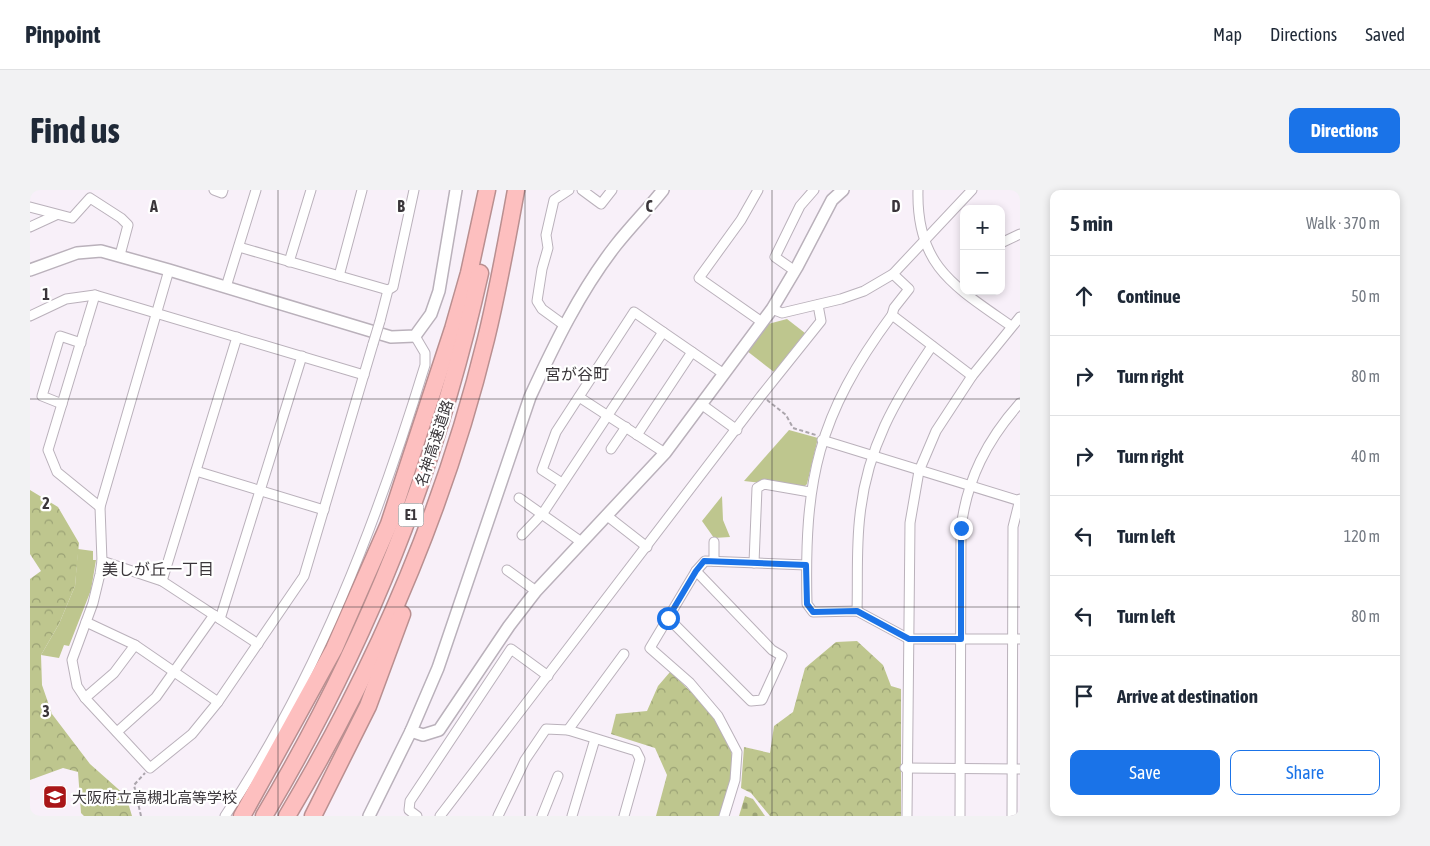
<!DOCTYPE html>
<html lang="en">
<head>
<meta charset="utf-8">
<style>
	body { margin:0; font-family:"Asap Condensed","Noto Sans JP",sans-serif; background:#f2f2f3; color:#1f2937 }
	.controls { position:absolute; right:15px; top:15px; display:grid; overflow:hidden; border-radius:10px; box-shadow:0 2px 8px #0003 }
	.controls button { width:45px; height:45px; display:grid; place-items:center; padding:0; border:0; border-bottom:1px solid #e0e1e3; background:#fff; color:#1f2937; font:25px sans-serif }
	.stop { position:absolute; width:15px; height:15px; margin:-11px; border:4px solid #1a73e8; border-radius:50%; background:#fff }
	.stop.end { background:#1a73e8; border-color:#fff; box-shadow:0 1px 5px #0008 }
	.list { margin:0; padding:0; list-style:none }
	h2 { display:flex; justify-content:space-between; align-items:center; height:65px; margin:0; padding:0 20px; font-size:21px }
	h2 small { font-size:16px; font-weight:400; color:#747a83 }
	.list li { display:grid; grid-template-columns:32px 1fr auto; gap:15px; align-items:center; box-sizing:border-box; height:80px; padding:0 20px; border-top:1px solid #e0e1e3 }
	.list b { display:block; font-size:19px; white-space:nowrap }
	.list em { font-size:16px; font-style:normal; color:#747a83 }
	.actions { display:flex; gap:10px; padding:15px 20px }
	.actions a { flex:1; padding:11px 0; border:1px solid #1a73e8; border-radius:10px; text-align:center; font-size:18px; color:#1a73e8 }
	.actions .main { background:#1a73e8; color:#fff }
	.icon { flex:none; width:28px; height:28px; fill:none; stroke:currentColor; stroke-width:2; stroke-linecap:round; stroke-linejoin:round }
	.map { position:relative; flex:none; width:990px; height:626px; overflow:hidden; border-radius:10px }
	header { display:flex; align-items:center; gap:30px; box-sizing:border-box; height:70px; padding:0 25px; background:#fff; border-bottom:1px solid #e0e1e3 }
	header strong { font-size:24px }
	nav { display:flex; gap:28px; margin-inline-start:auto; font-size:18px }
	.intro { display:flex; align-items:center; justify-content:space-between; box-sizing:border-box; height:120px; padding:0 30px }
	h1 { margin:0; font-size:35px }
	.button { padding:12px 22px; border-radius:10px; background:#1a73e8; color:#fff; font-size:18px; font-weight:700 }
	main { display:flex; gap:30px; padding:0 30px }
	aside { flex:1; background:#fff; border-radius:10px; box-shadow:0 2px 8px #0003 }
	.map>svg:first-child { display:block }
</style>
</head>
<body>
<header>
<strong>Pinpoint</strong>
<nav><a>Map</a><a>Directions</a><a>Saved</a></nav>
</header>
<div class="intro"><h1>Find us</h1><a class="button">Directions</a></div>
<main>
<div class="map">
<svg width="990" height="626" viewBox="0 0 990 626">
	<defs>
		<pattern id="forest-crowns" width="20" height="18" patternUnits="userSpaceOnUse" patternTransform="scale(1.25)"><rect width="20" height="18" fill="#bec68e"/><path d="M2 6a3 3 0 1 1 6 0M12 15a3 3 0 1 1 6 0" fill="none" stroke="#9ba275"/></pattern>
		<pattern id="cemetery-stones" width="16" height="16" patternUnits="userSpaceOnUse" patternTransform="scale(1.25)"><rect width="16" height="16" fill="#bec68e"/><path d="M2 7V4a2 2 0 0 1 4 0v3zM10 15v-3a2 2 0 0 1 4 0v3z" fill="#9ba275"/></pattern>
	</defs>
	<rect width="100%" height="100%" fill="#f8f0f9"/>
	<g fill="url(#forest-crowns)">
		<path d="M0 300 28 317 49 353 45 396 29 434 11 465 12 495 22 524 60 574 96 606 102 626H54L51 623 48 582 33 578 0 590V389L11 381 0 364Z"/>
		<path d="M827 451 853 475 861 496 871 499V626H740L721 603 711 598 714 557 740 563 744 536 763 522 775 478 806 452Z"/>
		<path d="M640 482C662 502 693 532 701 561 707 582 696 607 690 626H626L637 585 625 558 581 544 586 524 617 521 628 496Z"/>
	</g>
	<path fill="url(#cemetery-stones)" d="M715 606 723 609 735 626H709Z"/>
	<g fill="#bec68e">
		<path d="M757 129 775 143 744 182 717 161 738 134Z"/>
		<path d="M759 240 788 248 777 294 773 298 714 291Z"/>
		<path d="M692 306 693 330 700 347 684 348 672 331Z"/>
		<path d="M48 359 63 361V370H66L61 400 39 456 34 455 29 468 11 465 29 434 45 396Z"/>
	</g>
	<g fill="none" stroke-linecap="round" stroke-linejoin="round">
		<defs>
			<g id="minor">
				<path d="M184 0 192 3 193 0"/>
				<path d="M552 0 571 14 582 0"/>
				<path d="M728 0 711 30 669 88 732 132"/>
				<path d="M888 0C886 76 924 96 981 136"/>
				<path d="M0 17 42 28 60 8 91 28 98 35 90 65"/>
				<path d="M0 37 26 25"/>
				<path d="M971 53 990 44"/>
				<path d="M209 57 358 100"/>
				<path d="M259 72 281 0"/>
				<path d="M139 80 70 317 72 371 70 384 63 413 42 470 47 496 55 508 120 578 162 544 188 512 274 386 343 154"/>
				<path d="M765 81 745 67 770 16 784 0"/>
				<path d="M863 84 879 99 864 118 862 125C787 226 774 290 777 414L783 422 827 421 879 449H990"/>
				<path d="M309 86 332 0"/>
				<path d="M196 97 226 0"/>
				<path d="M65 105 18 260 27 282 70 317"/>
				<path d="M742 119 752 123 811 109 834 101 863 84 942 0"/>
				<path d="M862 125 942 186"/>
				<path d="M0 126 36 109 65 105 334 185"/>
				<path d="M350 131 358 100 363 97 384 0"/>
				<path d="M534 135 512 119 507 111 512 79 518 58 516 45 524 10 539 0"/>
				<path d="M549 207 635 263"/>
				<path d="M32 214 12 206 30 146 51 153"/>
				<path d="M671 214 707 240"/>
				<path d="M607 245 662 162"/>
				<path d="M792 250 990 311"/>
				<path d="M581 259 596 237"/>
				<path d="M166 281 294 320"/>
				<path d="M532 293 512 280 526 242 604 122 694 184"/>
				<path d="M489 308 550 351"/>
				<path d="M576 325 617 357"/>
				<path d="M492 345 513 323 633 142"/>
				<path d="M684 352V371"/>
				<path d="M72 371 132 391 228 454"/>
				<path d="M724 373 727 298 734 294 780 302"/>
				<path d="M477 380 506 401"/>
				<path d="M132 391 207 147"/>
				<path d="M827 421C828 389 826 357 830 325 837 258 865 210 902 156"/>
				<path d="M638 428 721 511 732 510 752 466 742 460 666 381"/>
				<path d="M190 429 272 166"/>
				<path d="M56 432 105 455 188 512"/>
				<path d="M55 508 84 483 105 455"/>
				<path d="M538 540 594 464"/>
				<path d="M87 542 126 507 184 425"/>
				<path d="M875 578 990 579"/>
				<path d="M195 626C287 489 347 332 395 175V163L385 146"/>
				<path d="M387 626 379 620 380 611 481 459 518 486"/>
				<path d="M410 626 731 206 791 131 788 115"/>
				<path d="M468 626 495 570 516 539 538 540 606 561 610 569 594 626"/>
				<path d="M512 626 528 586"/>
				<path d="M542 626 565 549"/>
				<path d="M694 626 705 590 707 562 688 526 660 493 620 458 666 381 675 371 776 375"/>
				<path d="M877 626 880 333 889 281 906 241 942 186 990 127"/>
				<path d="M930 626 931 338C937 289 957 250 990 213"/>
				<path d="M982 626 983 337 990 309"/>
			</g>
			<g id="tertiary">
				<path d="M0 80 47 63 71 61 139 80 361 147 385 146 401 124 409 101 426 0"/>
				<path d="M381 541 393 545 409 540 479 436 506 401 635 263 742 119 767 77 802 10 813 0"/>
				<path d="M339 626 381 541 408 478 500 207C524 155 550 101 586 55 601 36 618 19 633 0"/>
			</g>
			<g id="motorway">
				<path d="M212 626 304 459 359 334 423 139 439 83 457 0"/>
				<path d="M234 626C337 453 406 280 450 83"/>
				<path d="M257 626C346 477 415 317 456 149 468 100 477 50 486 0"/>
				<path d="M283 626 338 516 372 424"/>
			</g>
		</defs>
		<use href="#minor" stroke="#bab1bb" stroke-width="11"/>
		<use href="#tertiary" stroke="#bab1bb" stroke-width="14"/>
		<use href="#motorway" stroke="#b98f90" stroke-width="19"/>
		<g stroke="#aba5ac" stroke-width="2" stroke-dasharray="4 2.5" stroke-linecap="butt">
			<path d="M737 210 756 225 763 238 786 245"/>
			<path d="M111 626 104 595 115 583"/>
		</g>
		<use href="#minor" stroke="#fff" stroke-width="9"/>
		<use href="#tertiary" stroke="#fff" stroke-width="11"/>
		<use href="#motorway" stroke="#fdbfbf" stroke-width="16"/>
		<defs>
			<path id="minor-bridge" d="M343 154 350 131"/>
		</defs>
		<use href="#minor-bridge" stroke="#bab1bb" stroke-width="11" stroke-linecap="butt"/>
		<use href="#minor-bridge" stroke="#fff" stroke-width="9"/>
	</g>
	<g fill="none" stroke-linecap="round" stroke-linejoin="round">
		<path stroke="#1a73e8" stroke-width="6" d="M638 428 666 381 674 371 776 375 777 414 783 422 827 421 879 449H931V338"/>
	</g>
	<path fill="none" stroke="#3a363a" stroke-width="1" stroke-opacity="0.55" d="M248 0V626M495 0V626M742 0V626M0 209H990M0 417H990"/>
	<defs>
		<symbol id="school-square" viewBox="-11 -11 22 22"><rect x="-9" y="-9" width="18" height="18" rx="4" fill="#a91618" stroke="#fff"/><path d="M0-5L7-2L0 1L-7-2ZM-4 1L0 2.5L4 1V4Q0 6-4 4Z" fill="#fff"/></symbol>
	</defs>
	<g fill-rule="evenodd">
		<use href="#school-square" x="11" y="593" width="28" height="28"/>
	</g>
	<g text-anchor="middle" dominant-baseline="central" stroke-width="4.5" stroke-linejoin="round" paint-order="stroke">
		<rect fill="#fff" stroke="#757275" stroke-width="1" x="368.5" y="313.5" width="25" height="23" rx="4"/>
		<g font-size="14" font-weight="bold" fill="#3a363a">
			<text x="381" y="325">E1</text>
		</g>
		<g font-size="15" fill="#3a363a" stroke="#fff">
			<text transform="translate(404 253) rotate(-72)">名神高速道路</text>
		</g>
		<g font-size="15" fill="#3a363a" stroke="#fff" text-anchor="start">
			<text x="42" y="607">大阪府立高槻北高等学校</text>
		</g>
		<g font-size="16" fill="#3a363a" stroke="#fff">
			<text x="547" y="184">宮が谷町</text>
			<text x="128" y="379">美しが丘一丁目</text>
		</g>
	</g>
	<g font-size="16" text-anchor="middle" font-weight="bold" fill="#3a363a" stroke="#fff" stroke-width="4.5" stroke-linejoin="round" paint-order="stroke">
		<text x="124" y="22">A</text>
		<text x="371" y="22">B</text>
		<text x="619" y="22">C</text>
		<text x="866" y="22">D</text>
		<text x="16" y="110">1</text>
		<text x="16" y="319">2</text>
		<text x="16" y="527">3</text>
	</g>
</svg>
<div class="controls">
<button>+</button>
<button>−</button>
</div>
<div class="stop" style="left:638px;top:428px"></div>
<div class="stop end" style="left:931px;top:338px"></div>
</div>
<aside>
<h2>5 min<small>Walk · 370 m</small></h2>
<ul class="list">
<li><svg class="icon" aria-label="ahead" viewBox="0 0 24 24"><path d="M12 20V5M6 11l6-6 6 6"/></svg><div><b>Continue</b></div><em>50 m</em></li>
<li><svg class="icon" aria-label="right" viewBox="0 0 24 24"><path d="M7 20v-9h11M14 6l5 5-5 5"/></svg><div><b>Turn right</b></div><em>80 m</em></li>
<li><svg class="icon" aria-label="right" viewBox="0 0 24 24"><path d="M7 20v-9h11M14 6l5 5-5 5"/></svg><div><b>Turn right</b></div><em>40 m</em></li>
<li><svg class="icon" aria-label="left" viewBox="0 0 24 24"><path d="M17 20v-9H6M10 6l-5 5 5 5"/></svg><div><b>Turn left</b></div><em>120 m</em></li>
<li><svg class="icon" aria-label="left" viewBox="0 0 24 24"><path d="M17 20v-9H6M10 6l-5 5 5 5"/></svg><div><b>Turn left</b></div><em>80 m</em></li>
<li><svg class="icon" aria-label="arrive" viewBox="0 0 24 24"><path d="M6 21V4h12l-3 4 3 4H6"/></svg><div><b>Arrive at destination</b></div></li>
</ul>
<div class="actions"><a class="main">Save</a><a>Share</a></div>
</aside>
</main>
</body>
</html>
